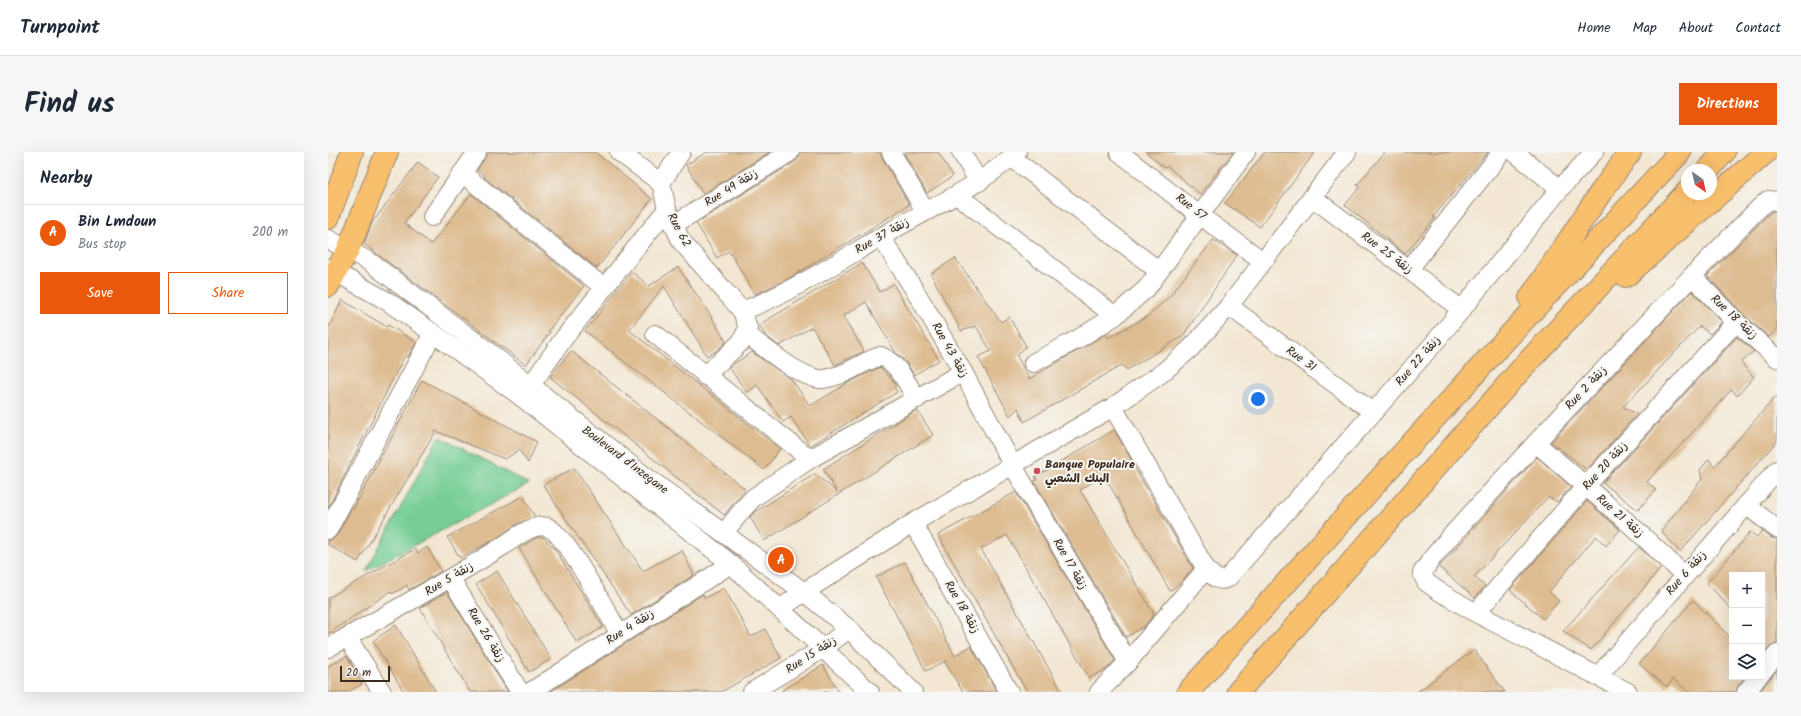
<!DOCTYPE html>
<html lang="en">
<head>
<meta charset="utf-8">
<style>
	body { margin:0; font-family:Kalam,"Playpen Sans Arabic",sans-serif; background:#f6f6f7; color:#1f2937 }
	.controls { position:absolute; right:12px; bottom:12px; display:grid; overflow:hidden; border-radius:0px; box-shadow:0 4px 16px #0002 }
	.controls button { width:36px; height:36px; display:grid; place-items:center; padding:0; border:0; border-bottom:1px solid #e0e1e3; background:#fff; color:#1f2937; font:20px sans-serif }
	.compass { position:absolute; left:1353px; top:12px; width:36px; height:36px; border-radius:50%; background:#fff; box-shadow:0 4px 16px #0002; rotate:146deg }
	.scale { position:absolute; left:12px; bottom:10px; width:50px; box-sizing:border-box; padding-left:4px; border:2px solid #3b2a1e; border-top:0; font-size:11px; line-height:14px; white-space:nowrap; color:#3b2a1e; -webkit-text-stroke:3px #f6f6f2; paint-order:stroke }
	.you { position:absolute; left:930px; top:247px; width:14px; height:14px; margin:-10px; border:3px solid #fff; border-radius:50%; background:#1a73e8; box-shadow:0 0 0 6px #1a73e833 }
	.badge { display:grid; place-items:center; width:26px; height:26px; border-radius:50%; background:#ea580c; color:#fff; font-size:13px; font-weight:700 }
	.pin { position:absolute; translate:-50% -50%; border:2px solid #fff; box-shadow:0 1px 4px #0006 }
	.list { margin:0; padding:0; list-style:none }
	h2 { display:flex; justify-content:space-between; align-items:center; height:52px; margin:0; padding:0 16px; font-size:17px }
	h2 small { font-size:13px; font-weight:400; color:#747a83 }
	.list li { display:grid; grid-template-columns:26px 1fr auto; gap:12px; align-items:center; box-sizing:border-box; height:56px; padding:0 16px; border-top:1px solid #e0e1e3 }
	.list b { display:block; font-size:15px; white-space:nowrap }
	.list p { margin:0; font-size:13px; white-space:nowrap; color:#747a83 }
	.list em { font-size:13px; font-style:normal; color:#747a83 }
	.actions { display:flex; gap:8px; padding:12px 16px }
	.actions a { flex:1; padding:9px 0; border:1px solid #ea580c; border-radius:0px; text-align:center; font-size:14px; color:#ea580c }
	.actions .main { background:#ea580c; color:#fff }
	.icon { flex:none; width:22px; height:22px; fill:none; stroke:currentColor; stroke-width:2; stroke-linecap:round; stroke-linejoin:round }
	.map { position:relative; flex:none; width:1449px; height:540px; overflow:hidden; border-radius:0px }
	header { display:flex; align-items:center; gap:24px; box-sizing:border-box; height:56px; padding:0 20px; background:#fff; border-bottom:1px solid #e0e1e3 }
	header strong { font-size:19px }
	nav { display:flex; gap:22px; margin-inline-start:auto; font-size:14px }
	.intro { display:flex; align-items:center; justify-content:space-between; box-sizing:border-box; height:96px; padding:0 24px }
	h1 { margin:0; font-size:28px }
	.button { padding:10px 18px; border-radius:0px; background:#ea580c; color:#fff; font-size:14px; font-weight:700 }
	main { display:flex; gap:24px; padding:0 24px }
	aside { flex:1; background:#fff; border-radius:0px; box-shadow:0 4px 16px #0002 }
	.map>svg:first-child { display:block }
</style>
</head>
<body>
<header>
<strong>Turnpoint</strong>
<nav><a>Home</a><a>Map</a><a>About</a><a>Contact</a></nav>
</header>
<div class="intro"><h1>Find us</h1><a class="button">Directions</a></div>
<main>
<aside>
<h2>Nearby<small></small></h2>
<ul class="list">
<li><span class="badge">A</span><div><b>Bin Lmdoun</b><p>Bus stop</p></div><em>200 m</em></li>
</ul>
<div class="actions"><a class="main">Save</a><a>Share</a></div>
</aside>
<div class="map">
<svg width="1449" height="540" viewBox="0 0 1449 540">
	<rect width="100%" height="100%" fill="#f6f6f2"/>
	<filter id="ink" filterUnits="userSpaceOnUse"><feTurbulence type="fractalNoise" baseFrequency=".025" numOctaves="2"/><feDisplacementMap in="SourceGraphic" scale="8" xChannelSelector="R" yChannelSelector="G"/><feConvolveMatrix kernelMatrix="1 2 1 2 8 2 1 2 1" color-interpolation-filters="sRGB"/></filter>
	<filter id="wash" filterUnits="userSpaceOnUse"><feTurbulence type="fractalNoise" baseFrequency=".012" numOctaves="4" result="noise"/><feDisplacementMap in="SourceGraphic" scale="16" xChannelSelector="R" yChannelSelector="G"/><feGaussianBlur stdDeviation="0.9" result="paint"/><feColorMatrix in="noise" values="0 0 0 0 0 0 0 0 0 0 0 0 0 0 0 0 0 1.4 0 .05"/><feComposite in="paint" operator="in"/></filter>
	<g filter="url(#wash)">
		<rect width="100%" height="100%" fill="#f3e7d3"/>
		<path fill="#76ce94" stroke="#587c59" d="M111 284 201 332 38 419Z"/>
		<g id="blocks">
			<g fill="#debc91">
				<path d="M161 0H267L324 47 269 116 156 25 157 24 149 18Z"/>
				<path d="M379 0H442L375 42 358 13Z"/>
				<path d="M472 0H551L581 53 458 128 427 142 401 99 389 106 368 71 468 9 471 5Z"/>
				<path d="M577 0H610L625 24 599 41 576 1Z"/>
				<path d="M818 0H905L872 42 839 14 837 16Z"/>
				<path d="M937 0H987L932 75 897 51Z"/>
				<path d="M1057 0H1160L1105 65 1107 66 1077 102 1017 53 1032 35 1029 33Z"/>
				<path d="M90 10 110 25 76 71 103 92 143 42 256 134 220 179 222 180 198 213 36 92 44 71Z"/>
				<path d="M1444 59H1449V177L1441 185 1415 162 1379 124Z"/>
				<path d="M885 88 909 103 855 184 799 218 794 213 696 270 690 256 682 264 650 205 663 199 648 174 633 179 603 122 627 106 673 170 681 165 698 194 689 204 701 227 778 182 780 186 820 164 842 144Z"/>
				<path d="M534 111 552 140 565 132 611 208 586 223 578 210 568 201 538 150 515 164 536 199 507 213 484 175 451 194 437 183 431 173Z"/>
				<path d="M350 115 383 164 398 190 388 199 379 204 336 134 301 178 452 297 436 318 257 179 304 120 321 134Z"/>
				<path d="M1364 139 1394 170 1382 182 1372 174 1295 255 1309 262 1259 318 1223 290Z"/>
				<path d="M14 148 59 175 60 173 88 190 80 205 77 203 0 356V177Z"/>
				<path d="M1409 185 1426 199 1413 211 1426 225 1409 244 1404 237 1319 330 1328 338 1310 358 1275 331Z"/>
				<path d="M243 199 417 337 396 363 222 225Z"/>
				<path d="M424 200 463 227 482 254 518 232 552 215 565 229 568 234 566 235 569 240 482 294 463 265 455 270 429 233 419 241 401 215Z"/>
				<path d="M94 228 209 290 200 311 191 298 177 307 108 279 30 410 0 393V388L5 387 9 383 23 357 25 358Z"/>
				<path d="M1449 243V289L1352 400 1333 379 1374 327 1372 318 1381 307 1386 315Z"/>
				<path d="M589 258 605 283 436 389 422 365 427 360 487 322 509 340 495 317Z"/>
				<path d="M786 278 803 307 802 308 865 416 854 429 842 439 776 323 752 338 826 462 817 474 798 485 706 329 709 328 707 325Z"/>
				<path d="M1209 305 1243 335 1230 350 1220 345 1146 425 1157 434 1147 446 1111 415Z"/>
				<path d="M246 316 315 419 354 398 366 423 303 463 215 333Z"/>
				<path d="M688 340 787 508 779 517 761 526 679 383 653 397 734 540H699L610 383Z"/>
				<path d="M195 344 207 365 191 371 167 387 132 406 119 385Z"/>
				<path d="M1259 349 1292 378 1278 394 1268 384 1221 440 1231 449 1215 467 1182 438Z"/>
				<path d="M1434 379 1443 386 1449 387V492L1441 495 1434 504V423H1404V458L1379 431 1422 380 1429 385Z"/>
				<path d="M210 385H215L227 397 275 475 249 491 191 396Z"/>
				<path d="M99 395 113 419 81 438 79 433 64 442 63 439 0 482V446L87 397 90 401Z"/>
				<path d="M1311 395 1333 416 1263 498 1235 479Z"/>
				<path d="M577 410 627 504 643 494 669 540H635L617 510 619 508 598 519 548 425Z"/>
				<path d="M169 419 223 507 203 519 201 520 148 432Z"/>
				<path d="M396 436 423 485 437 477 453 506 393 540H222L375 442 377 446Z"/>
				<path d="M119 440 180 540H142L92 456Z"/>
				<path d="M1365 448 1404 487V525H1417L1410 534 1408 540H1361L1345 527 1339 535 1311 512Z"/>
				<path d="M68 473 108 540H76L45 489Z"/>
				<path d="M1146 498 1177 540H1089Z"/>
				<path d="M19 504 34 532 20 540H0V514Z"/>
				<path d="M495 513 511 540H452Z"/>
				<path d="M1449 518V540H1431Z"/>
			</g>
		</g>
	</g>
	<g filter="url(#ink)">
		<use href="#blocks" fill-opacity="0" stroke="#978878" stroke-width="1"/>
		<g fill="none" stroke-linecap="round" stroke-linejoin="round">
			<defs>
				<g id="minor">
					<path d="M291 0 333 31 339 57 353 89 414 159 420 176 413 190 377 224"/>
					<path d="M563 0 597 59"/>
					<path d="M633 0 651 30"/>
					<path d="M791 0 871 63 935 109"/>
					<path d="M1186 0 1232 37"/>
					<path d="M683 5 831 119"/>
					<path d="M134 21 275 135"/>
					<path d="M333 31 353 0"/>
					<path d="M629 43 787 164"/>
					<path d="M984 45 1134 158"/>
					<path d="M104 65 149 0"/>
					<path d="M345 73 462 0"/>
					<path d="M553 85 589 142 635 220 685 314 800 510"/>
					<path d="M0 87 42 110 165 203 313 321 476 440 521 477 585 540"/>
					<path d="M0 116 59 149 105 181 192 244 403 412 542 540"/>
					<path d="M1081 117 1174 0"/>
					<path d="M1364 124 1408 170 1449 206"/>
					<path d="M901 154 1045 260"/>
					<path d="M414 159C467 139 514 107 563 79 606 54 652 34 689 0"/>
					<path d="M327 182 482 307"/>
					<path d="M418 182C436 195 468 223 491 227 497 228 505 225 511 223 526 218 538 208 553 204 570 211 579 232 589 247"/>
					<path d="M705 211 750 187 787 164 819 136 918 0"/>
					<path d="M203 233 236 186 339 57"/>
					<path d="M785 255 878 417C885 424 890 431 900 426L1107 190 1232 37 1266 0"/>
					<path d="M1208 291 1305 375 1356 423"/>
					<path d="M1418 353 1449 377"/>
					<path d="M585 371 681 540"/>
					<path d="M0 378 105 181"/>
					<path d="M396 381 415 357 425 346 482 307 635 220"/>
					<path d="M123 427 192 540"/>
					<path d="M453 456 476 440 585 371 785 255 834 221 862 197 901 154 1019 0"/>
					<path d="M1148 461 1257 335 1408 170"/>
					<path d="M19 485 54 540"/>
					<path d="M0 496C59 462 118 430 175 394 187 386 204 371 219 375 237 380 280 463 292 482"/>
					<path d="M1434 520 1449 502"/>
					<path d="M1269 525 1449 318"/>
					<path d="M202 540 403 412"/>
					<path d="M424 540 494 497 521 477"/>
					<path d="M771 540 800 510 878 417"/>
					<path d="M1300 540 1148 461 1109 438 1098 430 1094 421 1105 405 1121 386 1236 260 1364 124 1430 57 1440 48 1449 49"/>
					<path d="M1418 540 1430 525"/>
				</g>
				<g id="major">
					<path d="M0 66 24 0"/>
					<path d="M0 134 20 98 59 0"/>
				</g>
				<g id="highway">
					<path d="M1380 18 1396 0"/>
					<path d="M1298 124 1438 0"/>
					<path d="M1202 146 1273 40 1302 0"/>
					<path d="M860 540 1167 199 1352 0"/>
					<path d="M910 540 1196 214 1359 40"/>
				</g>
			</defs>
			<use href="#minor" stroke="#978878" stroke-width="20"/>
			<use href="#major" stroke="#978878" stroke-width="24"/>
			<use href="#highway" stroke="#978878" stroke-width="24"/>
			<use href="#minor" stroke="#fff" stroke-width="18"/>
			<use href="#major" stroke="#f8bf6c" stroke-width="22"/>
			<use href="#highway" stroke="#f8bf6c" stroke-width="22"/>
		</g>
	</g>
	<circle fill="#d1495b" stroke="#f6f6f2" stroke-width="1.5" cx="709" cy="319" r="4"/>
	<g text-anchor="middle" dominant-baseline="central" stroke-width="4" stroke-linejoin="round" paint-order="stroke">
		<g font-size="12" fill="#3b2a1e" stroke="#f6f6f2">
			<text transform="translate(403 36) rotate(-32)">Rue 49 زنقة</text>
			<text transform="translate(863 55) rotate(38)">Rue 57</text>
			<text transform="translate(351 78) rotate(62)">Rue 62</text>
			<text transform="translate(554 84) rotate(-30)">Rue 37 زنقة</text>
			<text transform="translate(1059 101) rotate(37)">Rue 25 زنقة</text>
			<text transform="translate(1406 165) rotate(43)">Rue 18 زنقة</text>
			<text transform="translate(622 198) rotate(60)">Rue 43 زنقة</text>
			<text transform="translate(973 207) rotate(36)">Rue 31</text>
			<text transform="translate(1090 209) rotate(-49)">Rue 22 زنقة</text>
			<text transform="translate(1258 236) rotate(-47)">Rue 2 زنقة</text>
			<text transform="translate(297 308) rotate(37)">Boulevard d'Inzegane</text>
			<text transform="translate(1277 314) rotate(-48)">Rue 20 زنقة</text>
			<text transform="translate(1292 364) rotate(41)">Rue 21 زنقة</text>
			<text transform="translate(742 412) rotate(60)">Rue 17 زنقة</text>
			<text transform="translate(1358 421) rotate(-49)">Rue 6 زنقة</text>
			<text transform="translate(121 427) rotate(-31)">Rue 5 زنقة</text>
			<text transform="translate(634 455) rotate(60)">Rue 18 زنقة</text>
			<text transform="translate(302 475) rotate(-33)">Rue 4 زنقة</text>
			<text transform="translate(158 483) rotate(59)">Rue 26 زنقة</text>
			<text transform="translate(483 503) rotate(-33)">Rue 15 زنقة</text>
		</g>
		<g font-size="12" font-weight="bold" fill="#3b2a1e" stroke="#f6f6f2" text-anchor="start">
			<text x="717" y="312">Banque Populaire<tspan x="717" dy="14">البنك الشعبي</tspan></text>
		</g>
	</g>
</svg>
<div class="controls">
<button>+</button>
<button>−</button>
<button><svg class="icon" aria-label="layers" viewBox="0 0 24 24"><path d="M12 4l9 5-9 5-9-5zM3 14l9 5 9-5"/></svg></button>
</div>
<svg class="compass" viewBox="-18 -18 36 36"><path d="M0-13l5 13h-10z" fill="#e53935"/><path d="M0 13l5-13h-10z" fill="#747a83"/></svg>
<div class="scale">20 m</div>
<div class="you"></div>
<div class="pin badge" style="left:453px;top:408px">A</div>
</div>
</main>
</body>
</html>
